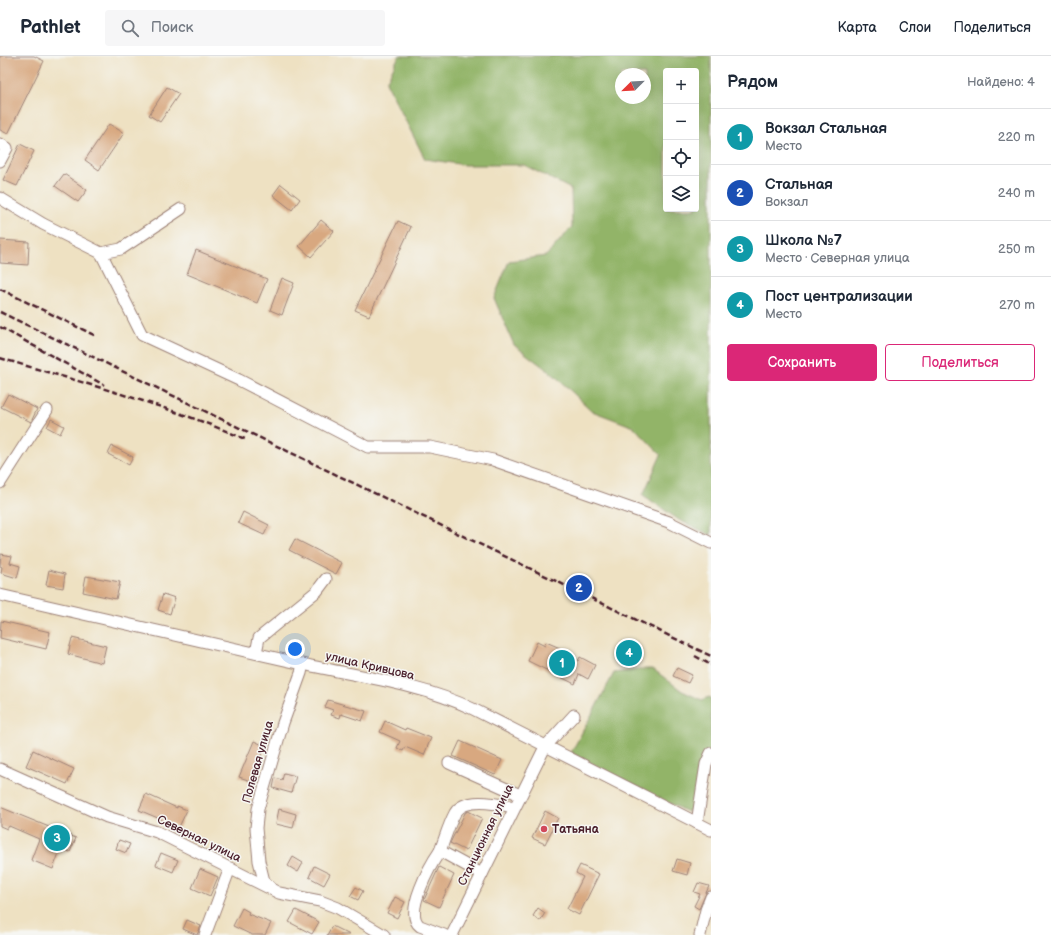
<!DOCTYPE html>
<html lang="ru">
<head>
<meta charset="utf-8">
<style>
	body { margin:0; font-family:"Balsamiq Sans",sans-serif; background:#f6f6f7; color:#1f2937 }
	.controls { position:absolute; right:12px; top:12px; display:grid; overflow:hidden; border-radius:4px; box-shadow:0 4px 16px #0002 }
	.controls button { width:36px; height:36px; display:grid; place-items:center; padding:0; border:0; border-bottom:1px solid #e0e1e3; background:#fff; color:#1f2937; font:20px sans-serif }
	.compass { position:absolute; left:615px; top:12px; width:36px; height:36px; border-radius:50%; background:#fff; box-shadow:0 4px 16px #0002; rotate:246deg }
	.you { position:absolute; left:295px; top:593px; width:14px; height:14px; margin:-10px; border:3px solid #fff; border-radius:50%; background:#1a73e8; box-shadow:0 0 0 6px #1a73e833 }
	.badge { display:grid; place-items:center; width:26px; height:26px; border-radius:50%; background:#db2777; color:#fff; font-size:13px; font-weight:700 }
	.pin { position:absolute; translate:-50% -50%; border:2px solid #fff; box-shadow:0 1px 4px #0006 }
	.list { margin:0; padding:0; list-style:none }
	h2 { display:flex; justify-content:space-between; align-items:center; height:52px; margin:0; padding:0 16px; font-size:17px }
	h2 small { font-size:13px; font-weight:400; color:#747a83 }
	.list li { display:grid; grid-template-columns:26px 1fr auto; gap:12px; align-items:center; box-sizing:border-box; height:56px; padding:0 16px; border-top:1px solid #e0e1e3 }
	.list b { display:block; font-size:15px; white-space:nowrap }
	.list p { margin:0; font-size:13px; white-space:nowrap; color:#747a83 }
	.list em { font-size:13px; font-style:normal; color:#747a83 }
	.actions { display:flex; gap:8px; padding:12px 16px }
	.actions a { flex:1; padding:9px 0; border:1px solid #db2777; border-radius:4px; text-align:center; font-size:14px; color:#db2777 }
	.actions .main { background:#db2777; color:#fff }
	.icon { flex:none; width:22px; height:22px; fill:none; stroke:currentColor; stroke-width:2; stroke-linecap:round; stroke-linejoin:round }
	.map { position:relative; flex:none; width:711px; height:879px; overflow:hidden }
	header { display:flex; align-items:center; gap:24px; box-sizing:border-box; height:56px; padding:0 20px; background:#fff; border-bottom:1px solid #e0e1e3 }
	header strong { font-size:19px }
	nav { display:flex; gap:22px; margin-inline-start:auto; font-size:14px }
	.search { width:280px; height:36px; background:#f6f6f7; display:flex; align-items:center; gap:10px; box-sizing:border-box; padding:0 14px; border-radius:4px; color:#747a83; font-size:15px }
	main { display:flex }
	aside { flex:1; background:#fff }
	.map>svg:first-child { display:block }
</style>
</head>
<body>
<header>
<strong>Pathlet</strong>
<div class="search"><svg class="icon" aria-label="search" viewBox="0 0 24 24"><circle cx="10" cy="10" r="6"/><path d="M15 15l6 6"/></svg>Поиск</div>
<nav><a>Карта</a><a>Слои</a><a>Поделиться</a></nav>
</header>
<main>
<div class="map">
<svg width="711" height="879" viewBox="0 0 711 879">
	<rect width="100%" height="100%" fill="#f6f6f2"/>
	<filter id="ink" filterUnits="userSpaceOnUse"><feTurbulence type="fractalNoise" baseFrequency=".025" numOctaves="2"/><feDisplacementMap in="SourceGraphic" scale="8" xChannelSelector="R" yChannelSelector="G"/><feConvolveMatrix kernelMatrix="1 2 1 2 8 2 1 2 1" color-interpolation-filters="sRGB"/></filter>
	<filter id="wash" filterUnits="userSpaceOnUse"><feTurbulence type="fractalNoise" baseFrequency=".012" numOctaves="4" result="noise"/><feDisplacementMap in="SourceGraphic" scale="16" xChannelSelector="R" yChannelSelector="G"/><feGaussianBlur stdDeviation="0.9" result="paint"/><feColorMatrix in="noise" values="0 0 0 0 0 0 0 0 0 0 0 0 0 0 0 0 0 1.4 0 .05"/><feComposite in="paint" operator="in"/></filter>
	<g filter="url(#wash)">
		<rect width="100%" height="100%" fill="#eee1c2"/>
		<g fill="#92b468" stroke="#6e6a4a" fill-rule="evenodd">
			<path d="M399 0H711V479L679 464 643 439 661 399 634 371 592 355 554 319 514 289 494 242 509 205 546 200 572 171 571 133 524 109H465L425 103 386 26ZM666 15H696V153H666ZM621 18H645V42H621Z"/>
			<path d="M644 613H653L682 635 702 644 709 641 711 642V690L702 711 694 753 687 756 571 697 614 617Z"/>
		</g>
		<g id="blocks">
			<g fill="#d8a880">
				<path d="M0 0H34L44 5 8 78 0 74Z"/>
				<path d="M167 31 179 38 160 66 149 59Z"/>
				<path d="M109 68 124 77 99 114 85 104Z"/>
				<path d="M20 88 34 95 17 130 3 124Z"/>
				<path d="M64 118 87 134 78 146 55 130Z"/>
				<path d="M281 128 300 143 292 154 273 139Z"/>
				<path d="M321 164 334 175 311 201 299 190Z"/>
				<path d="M398 165 411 171 369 260 355 254Z"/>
				<path d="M0 184 29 186 28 209 0 207Z"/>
				<path d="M196 194 267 223 257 247 187 218Z"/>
				<path d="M282 222 294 227 282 259 270 254Z"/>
				<path d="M8 338 37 353 31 366 1 351Z"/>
				<path d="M51 363 64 370 60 378 47 371Z"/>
				<path d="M112 390 133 401 129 409 108 398Z"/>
				<path d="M243 456 269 469 264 479 238 467Z"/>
				<path d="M295 483 342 507 336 518 289 494Z"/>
				<path d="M1 498 12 500 10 507 20 510 17 522 1 517 2 511 0 510Z"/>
				<path d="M49 514 65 518 63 532 46 529Z"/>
				<path d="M86 520 120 526 116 543 83 536Z"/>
				<path d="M163 538 175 542 170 558 158 554Z"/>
				<path d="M1 565 50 576 46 593 0 582Z"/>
				<path d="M72 582 106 590 102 607 68 598Z"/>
				<path d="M537 586 545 590 546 586 560 592 559 596 578 605 580 601 595 609 588 623 579 618 575 628 528 605Z"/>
				<path d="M625 586 641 594 633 608 618 601Z"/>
				<path d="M677 612 692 619 688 627 673 620Z"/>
				<path d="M328 644 366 655 362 665 341 658 340 662 331 659 333 654 325 651Z"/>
				<path d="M385 665 405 674 406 672 431 682 424 699 405 691 403 695 397 692 400 685 380 676Z"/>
				<path d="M254 685 265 690 251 725 239 721Z"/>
				<path d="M460 685 502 704 495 719 453 700Z"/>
				<path d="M33 694 74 713 67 728 26 710Z"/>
				<path d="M284 717 296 720 291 737 273 732 275 722 282 724Z"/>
				<path d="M146 738 177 752V750L187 754 179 771 139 754Z"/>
				<path d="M0 751 76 782 70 796 61 792 53 813 31 804 39 783 9 770 7 773 0 770Z"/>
				<path d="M279 753 296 758 293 772 276 768Z"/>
				<path d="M468 755 482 762 466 795 450 787 465 757Z"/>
				<path d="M545 755 558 762 545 788 532 782Z"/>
				<path d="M119 784 130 788 126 797 116 793Z"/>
				<path d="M161 797 178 804 173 816 156 809Z"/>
				<path d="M293 801 303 807 298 816 288 810Z"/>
				<path d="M677 803 690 807 687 819 673 815Z"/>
				<path d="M580 809 599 818 579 859 567 853 583 821 576 817Z"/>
				<path d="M314 810 330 818 324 829 309 821Z"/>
				<path d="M439 811 454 819 439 851 424 844Z"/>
				<path d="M200 813 218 821 210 840 192 832Z"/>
				<path d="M698 827 709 830 699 853 694 850 700 838 694 836Z"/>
				<path d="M356 831 363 835 358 844 350 840Z"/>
				<path d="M395 841 405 846 397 862 387 857Z"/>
				<path d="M242 852 249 856 248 858 271 867 265 879H252L233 870Z"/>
				<path d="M538 852 545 857 540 865 533 860Z"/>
				<path d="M296 854 319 866 312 878 289 866Z"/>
				<path d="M187 864 201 870 197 879 183 873Z"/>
				<path d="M332 870 350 879H327Z"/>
			</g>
		</g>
	</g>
	<g filter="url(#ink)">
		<use href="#blocks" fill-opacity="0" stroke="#9c8076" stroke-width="1"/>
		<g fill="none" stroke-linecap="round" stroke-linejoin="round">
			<defs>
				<g id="minor">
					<path d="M0 88 7 92 0 105"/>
					<path d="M0 142 43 168 101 197 121 193 181 153"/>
					<path d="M101 197 142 279 239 324 368 391H430L493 404 669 466 711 487"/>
					<path d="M0 427 47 354"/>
					<path d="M0 539C99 561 198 585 298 607 355 620 419 627 473 653L711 774"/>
					<path d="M256 597 259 582 317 535 326 523"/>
					<path d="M449 707 520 739"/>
					<path d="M0 713 107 761 157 776 279 837 320 845 338 852 384 879"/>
					<path d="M697 767 706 708 711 697"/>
					<path d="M440 795C445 782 449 768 455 757 465 740 498 748 514 751"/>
					<path d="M270 831 264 825 259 805 256 772 258 753 283 667 301 617 303 608"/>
					<path d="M205 879 230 812"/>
					<path d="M444 879 420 870C403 857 431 808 440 795L482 818"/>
					<path d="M452 879 545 691 574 659"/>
					<path d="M700 879 706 854 711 841"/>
				</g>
			</defs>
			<use href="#minor" stroke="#9c8076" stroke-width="13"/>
			<use href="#minor" stroke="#fff" stroke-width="11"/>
			<g stroke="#4a1f2b" stroke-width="2.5" stroke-dasharray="6 3" stroke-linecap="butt">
				<path d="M0 233 96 280"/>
				<path d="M0 256 711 600"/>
				<path d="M0 271 104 329"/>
				<path d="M0 302C83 327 168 349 247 384"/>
				<path d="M695 600 711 609"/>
			</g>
		</g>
	</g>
	<circle fill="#d1495b" stroke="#f6f6f2" stroke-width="1.5" cx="544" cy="773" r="4"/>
	<g text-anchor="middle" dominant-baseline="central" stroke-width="3" stroke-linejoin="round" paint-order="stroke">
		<g font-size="12" fill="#4a1f2b" stroke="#f6f6f2">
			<text transform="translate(370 610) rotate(13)">улица Кривцова</text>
			<text transform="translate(258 706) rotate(-74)">Полевая улица</text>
			<text transform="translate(486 779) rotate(-64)">Станционная улица</text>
			<text transform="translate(199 783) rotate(26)">Северная улица</text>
		</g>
		<g font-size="12" font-weight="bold" fill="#4a1f2b" stroke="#f6f6f2" text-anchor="start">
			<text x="552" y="773">Татьяна</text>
		</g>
	</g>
</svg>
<div class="controls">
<button>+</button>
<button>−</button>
<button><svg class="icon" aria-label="locate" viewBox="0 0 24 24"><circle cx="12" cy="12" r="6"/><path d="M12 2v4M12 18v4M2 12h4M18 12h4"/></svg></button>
<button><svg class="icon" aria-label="layers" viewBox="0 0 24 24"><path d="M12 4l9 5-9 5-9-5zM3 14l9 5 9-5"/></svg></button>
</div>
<svg class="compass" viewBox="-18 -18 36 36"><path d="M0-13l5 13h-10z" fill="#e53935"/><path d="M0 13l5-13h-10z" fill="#747a83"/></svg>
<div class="you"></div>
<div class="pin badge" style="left:562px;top:607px;background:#0f9aa8">1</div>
<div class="pin badge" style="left:579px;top:532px;background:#1a4fb4">2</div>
<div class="pin badge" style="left:57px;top:782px;background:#0f9aa8">3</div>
<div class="pin badge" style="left:629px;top:597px;background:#0f9aa8">4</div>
</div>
<aside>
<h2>Рядом<small>Найдено: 4</small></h2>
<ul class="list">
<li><span class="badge" style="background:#0f9aa8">1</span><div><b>Вокзал Стальная</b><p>Место</p></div><em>220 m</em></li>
<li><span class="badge" style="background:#1a4fb4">2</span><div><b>Стальная</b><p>Вокзал</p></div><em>240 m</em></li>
<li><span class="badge" style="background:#0f9aa8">3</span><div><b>Школа №7</b><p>Место · Северная улица</p></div><em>250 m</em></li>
<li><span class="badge" style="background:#0f9aa8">4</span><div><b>Пост централизации</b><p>Место</p></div><em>270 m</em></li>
</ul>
<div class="actions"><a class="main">Сохранить</a><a>Поделиться</a></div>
</aside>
</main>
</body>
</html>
